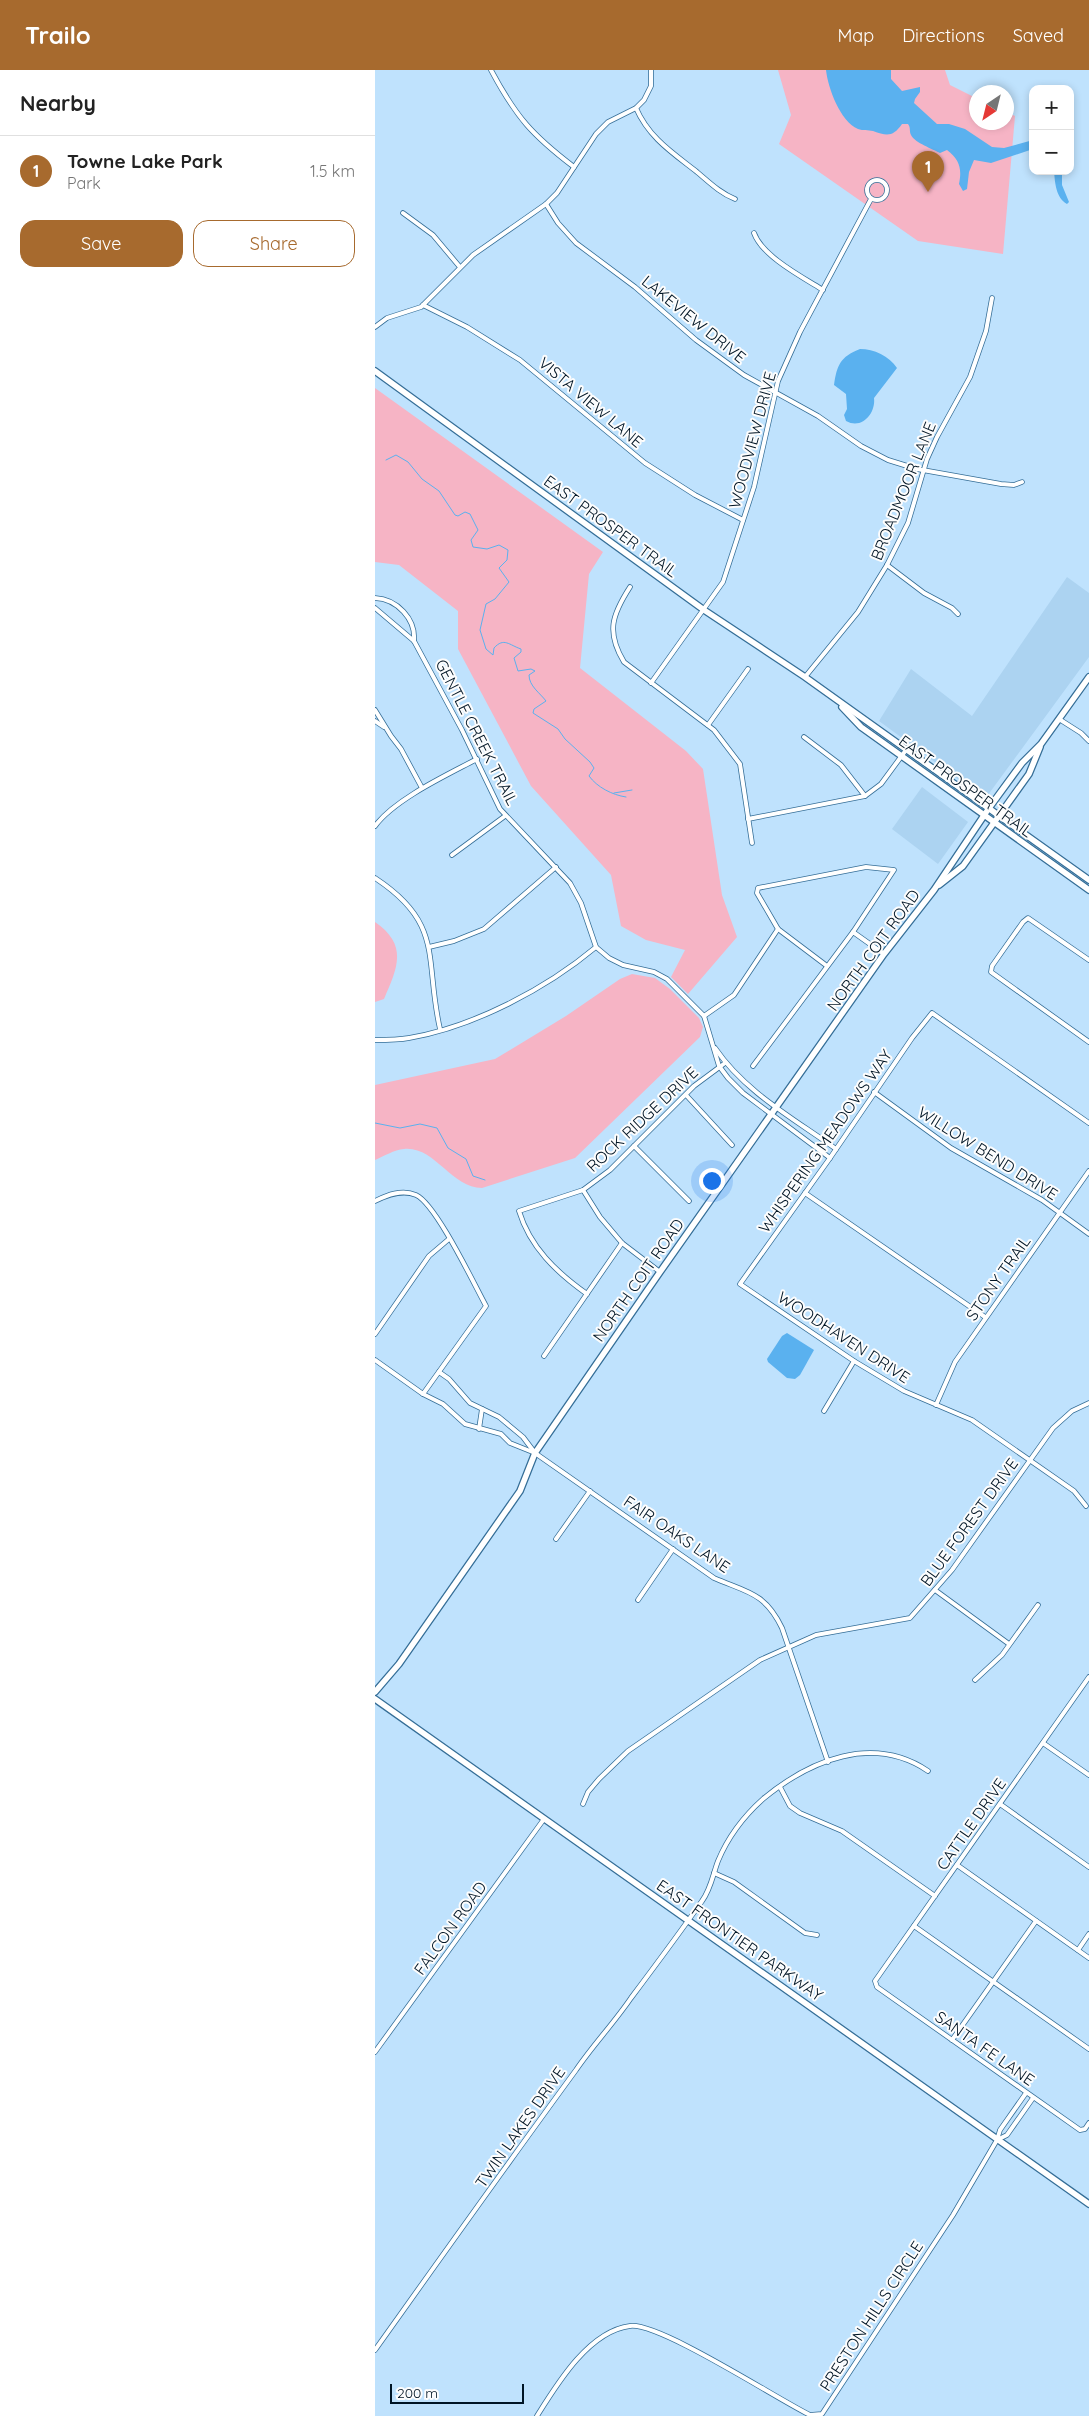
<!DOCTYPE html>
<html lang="en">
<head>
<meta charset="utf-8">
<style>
	body { margin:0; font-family:Quicksand,sans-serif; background:#f6f6f6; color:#222 }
	.controls { position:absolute; right:15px; top:15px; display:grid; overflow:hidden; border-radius:10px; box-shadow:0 2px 8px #0003 }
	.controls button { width:45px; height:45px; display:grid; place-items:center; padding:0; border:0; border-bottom:1px solid #e0e0e0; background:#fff; color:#222; font:25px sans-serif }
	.compass { position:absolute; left:594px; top:15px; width:45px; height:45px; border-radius:50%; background:#fff; box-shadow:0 2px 8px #0003; rotate:215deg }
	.scale { position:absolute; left:15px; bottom:12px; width:134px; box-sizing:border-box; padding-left:5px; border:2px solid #001525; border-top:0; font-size:14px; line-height:18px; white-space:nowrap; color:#001525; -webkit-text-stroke:4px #fdfdfd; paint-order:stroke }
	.you { position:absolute; left:336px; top:1110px; width:18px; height:18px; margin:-12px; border:4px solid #fff; border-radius:50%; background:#1a73e8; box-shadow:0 0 0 8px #1a73e833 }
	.badge { display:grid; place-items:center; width:32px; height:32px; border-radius:50%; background:#a76a2e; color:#fff; font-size:16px; font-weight:700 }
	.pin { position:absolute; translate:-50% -41px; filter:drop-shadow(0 1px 2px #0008) }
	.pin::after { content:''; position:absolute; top:26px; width:18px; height:15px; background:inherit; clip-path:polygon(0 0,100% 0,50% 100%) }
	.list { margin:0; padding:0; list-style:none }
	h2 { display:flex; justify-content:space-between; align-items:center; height:65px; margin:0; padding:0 20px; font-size:21px }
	h2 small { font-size:16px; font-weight:400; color:#767676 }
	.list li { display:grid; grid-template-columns:32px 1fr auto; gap:15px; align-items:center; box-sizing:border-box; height:70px; padding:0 20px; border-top:1px solid #e0e0e0 }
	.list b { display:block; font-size:19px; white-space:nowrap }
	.list p { margin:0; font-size:16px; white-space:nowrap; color:#767676 }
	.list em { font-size:16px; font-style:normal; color:#767676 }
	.actions { display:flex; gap:10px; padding:15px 20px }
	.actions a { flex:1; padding:11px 0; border:1px solid #a76a2e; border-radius:15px; text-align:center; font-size:18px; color:#a76a2e }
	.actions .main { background:#a76a2e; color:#fff }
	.map { position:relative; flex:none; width:714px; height:2346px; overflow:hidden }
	header { display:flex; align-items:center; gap:30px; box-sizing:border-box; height:70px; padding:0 25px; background:#a76a2e; color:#fff }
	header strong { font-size:24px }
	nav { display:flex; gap:28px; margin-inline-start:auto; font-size:18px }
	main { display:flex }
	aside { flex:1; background:#fff }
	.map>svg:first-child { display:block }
</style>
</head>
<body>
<header>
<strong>Trailo</strong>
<nav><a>Map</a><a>Directions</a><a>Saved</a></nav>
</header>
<main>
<aside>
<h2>Nearby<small></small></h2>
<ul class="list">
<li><span class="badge">1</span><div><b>Towne Lake Park</b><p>Park</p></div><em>1.5 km</em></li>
</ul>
<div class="actions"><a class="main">Save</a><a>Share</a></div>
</aside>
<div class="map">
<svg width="714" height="2346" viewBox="0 0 714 2346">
	<rect width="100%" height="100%" fill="#bfe2fd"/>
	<g fill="#acd3f1">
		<path d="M692 507 714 523V587L610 729 504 651 536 599 597 646Z"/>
		<path d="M547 717 593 752 563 794 517 759Z"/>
	</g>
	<g fill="#f6b4c5">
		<path d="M403 0H570L575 15 601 28 602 52H632V42L640 46 628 184 543 171 404 74 416 45Z"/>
		<path d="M0 318 228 482 214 504 205 598 311 681 328 699 347 825 362 867 313 924 296 907 310 880 271 870 246 856 236 805 156 716 83 579V541L24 495 0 492Z"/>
		<path d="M0 852C33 875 23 897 9 929L0 932Z"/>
		<path d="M257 904 280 908 295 919 324 948 328 957 325 967 200 1088 107 1118C76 1118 60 1076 29 1079 19 1080 9 1086 0 1090V1015L120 989 191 946 245 909Z"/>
	</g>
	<g fill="#5ab1ef">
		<path d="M451 0H516V9L527 21 545 17V22L540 29 539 33 562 54H574L590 59 617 77 629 78 658 70V79L616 93 599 90 594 102 592 119 588 121 584 114C587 99 585 90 572 80L565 83C558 79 540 73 536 65 534 61 536 58 533 54H527C518 67 512 66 498 61 493 60 488 61 483 59 465 51 453 18 451 0Z"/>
		<path d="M679 101H687V115L694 132 692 134C681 128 680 113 679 101Z"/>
		<path d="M485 279C499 279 514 286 522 298L499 328C501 343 487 360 471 351L469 345 472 339 471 324 459 315C462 295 465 287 485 279Z"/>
		<path d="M412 1263 439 1280 425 1305 420 1309 412 1308 393 1292 392 1289 407 1266Z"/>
	</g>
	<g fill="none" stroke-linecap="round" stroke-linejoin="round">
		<g stroke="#5ab1ef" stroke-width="1">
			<path d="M11 390 21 385 33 392 47 409 64 421 80 445 83 446 90 442 95 444 103 460 96 470 98 477 112 479 124 475 133 480 132 490 124 498 134 512 120 529 111 534 105 560 111 579 118 585 119 578C129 567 134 575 146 579V582L139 588 143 601 156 599 160 601 154 605C154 616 165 623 171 631L159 639 158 643 183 659 190 669 215 692 219 698 214 706C222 717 237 725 251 727"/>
			<path d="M239 723 257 720"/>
			<path d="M0 1053 25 1058 45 1054 62 1058 73 1078 91 1089 98 1106 110 1110"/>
		</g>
		<defs>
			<g id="street">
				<path d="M116 0C141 47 157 65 199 97"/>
				<path d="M261 38C274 68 298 83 322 102 334 112 345 123 360 129"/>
				<circle cx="502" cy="120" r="10"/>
				<path d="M171 134 183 153 201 173 260 217 321 270 369 305 443 346 486 376 513 390 542 399 626 414 639 415 647 412"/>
				<path d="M28 143 58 165 84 196"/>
				<path d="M379 163C387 186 427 207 448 220"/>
				<path d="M48 235 92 257 145 290 270 393 320 425 368 450"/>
				<path d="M0 257 12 248 46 237 98 185 171 134 182 123 221 64 233 52 261 38 269 30 276 16V0"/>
				<path d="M512 495 549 523 577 538 583 544"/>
				<path d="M255 517C237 545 231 562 249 592L339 660 365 694 377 773"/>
				<path d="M0 528C22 529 41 549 39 571"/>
				<path d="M0 538 39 571 87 660 125 739 195 813 206 833 221 877 234 888 248 895 279 902 292 909 329 946 344 996 353 1008 368 1023 455 1088"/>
				<path d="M430 607 483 542 512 495 533 453 552 389 562 367 595 307 611 261 617 228"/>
				<path d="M276 613 348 512 379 417 403 311 425 262 496 129"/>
				<path d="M0 640 16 666 26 679 47 718"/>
				<path d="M684 649 706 663 714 671"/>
				<path d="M0 651 9 657"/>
				<path d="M333 655 373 599"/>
				<path d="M429 667 466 695 490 726"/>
				<path d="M373 749 490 726 506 714 531 680"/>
				<path d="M0 756C20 729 72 705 102 689"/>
				<path d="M77 785 130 746"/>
				<path d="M0 808C70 854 49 889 65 959"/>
				<path d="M54 877 79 871 109 859 181 797"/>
				<path d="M714 890 653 848 648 852 617 896 616 902 714 972"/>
				<path d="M452 896 403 859 382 823 383 818 491 797 519 800 478 862"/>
				<path d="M329 946 359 925 403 859"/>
				<path d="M0 970C11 970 23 970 34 968 99 957 172 918 221 877"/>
				<path d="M340 978C370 1022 418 1048 461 1079"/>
				<path d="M378 996 478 862 509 884"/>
				<path d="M499 1022 576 1078 667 1130 714 1164"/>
				<path d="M311 1025 357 1075"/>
				<path d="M259 1076 314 1131"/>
				<path d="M208 1120 225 1147 247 1173 285 1202"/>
				<path d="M430 1123 610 1247"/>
				<path d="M0 1131C12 1125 27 1119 41 1125 61 1134 99 1214 111 1236L48 1324"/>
				<path d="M212 1224C181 1202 155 1177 144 1141L208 1120 235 1100 319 1016 350 993"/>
				<path d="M0 1264 54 1186 74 1169"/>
				<path d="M169 1286 247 1173"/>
				<path d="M0 1290 48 1324 68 1334 90 1354 126 1364 135 1373 160 1383 339 1508C371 1522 390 1522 407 1558L453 1692"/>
				<path d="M64 1302 74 1309 95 1333 124 1347 148 1367 160 1383"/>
				<path d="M561 1335 580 1292 714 1101"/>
				<path d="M449 1341 479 1291"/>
				<path d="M104 1359 107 1339"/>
				<path d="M711 1436 699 1421 597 1350 529 1321 479 1291 365 1214 455 1088 537 968 557 943 714 1053"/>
				<path d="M181 1469 215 1421"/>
				<path d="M560 1520 634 1574"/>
				<path d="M263 1530 298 1479"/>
				<path d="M714 1607 500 1911 502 1917 705 2060 710 2059 714 2053"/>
				<path d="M600 1610 627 1585 663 1535"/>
				<path d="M668 1673 714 1705"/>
				<path d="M405 1717 415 1736 425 1743 467 1761 560 1826"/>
				<path d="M208 1734 213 1722 224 1709 253 1681 385 1590 441 1565 535 1548 577 1500 678 1358 697 1341 714 1333"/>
				<path d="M625 1734 714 1797"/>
				<path d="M582 1795 714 1888"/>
				<path d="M339 1803 359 1812 430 1863 442 1865"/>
				<path d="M539 1856 714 1979"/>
				<path d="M703 1880 714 1864"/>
				<path d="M577 1970 661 1851"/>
				<path d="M0 1982 169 1749"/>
				<path d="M622 2070 632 2065 658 2028"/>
				<path d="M0 2280C67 2186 133 2093 201 2000 218 1975 239 1953 256 1928 280 1896 304 1864 327 1831 336 1819 338 1804 343 1791 353 1767 369 1746 388 1729 435 1690 498 1664 553 1701"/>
				<path d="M162 2346C182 2314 214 2261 255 2256 284 2252 402 2329 435 2345L447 2344 578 2145 622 2070 625 2060 651 2023"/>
			</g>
			<g id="secondary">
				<path d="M0 301 329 540 430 607 714 810"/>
				<path d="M467 637 486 657 714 820"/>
				<path d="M564 815 588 796 654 704 665 677"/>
				<path d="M0 1622 24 1594 145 1421 160 1383 285 1202 509 884 559 820 614 738 647 693 666 674 714 607"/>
				<path d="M0 1629 714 2134"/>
			</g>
		</defs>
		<use href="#street" stroke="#356e97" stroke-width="5.5"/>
		<use href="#secondary" stroke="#356e97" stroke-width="8"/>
		<use href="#street" stroke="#fff" stroke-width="4"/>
		<use href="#secondary" stroke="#fff" stroke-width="5.5"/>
	</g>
	<g text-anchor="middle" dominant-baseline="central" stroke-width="4" stroke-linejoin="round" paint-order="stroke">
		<g font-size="16" fill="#001525" stroke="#fdfdfd">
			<text transform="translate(319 249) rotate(39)">LAKEVIEW DRIVE</text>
			<text transform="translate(216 332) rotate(40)">VISTA VIEW LANE</text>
			<text transform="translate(377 370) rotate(-75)">WOODVIEW DRIVE</text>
			<text transform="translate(528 421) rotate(-68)">BROADMOOR LANE</text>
			<text transform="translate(236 456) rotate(36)">EAST PROSPER TRAIL</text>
			<text transform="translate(102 662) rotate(63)">GENTLE CREEK TRAIL</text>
			<text transform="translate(591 716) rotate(36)">EAST PROSPER TRAIL</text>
			<text transform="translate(498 880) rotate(-54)">NORTH COIT ROAD</text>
			<text transform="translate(267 1049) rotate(-43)">ROCK RIDGE DRIVE</text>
			<text transform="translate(450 1071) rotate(-55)">WHISPERING MEADOWS WAY</text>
			<text transform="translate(613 1083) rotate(32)">WILLOW BEND DRIVE</text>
			<text transform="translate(623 1208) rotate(-55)">STONY TRAIL</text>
			<text transform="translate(263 1210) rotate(-55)">NORTH COIT ROAD</text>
			<text transform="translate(469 1267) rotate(33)">WOODHAVEN DRIVE</text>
			<text transform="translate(594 1452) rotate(-54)">BLUE FOREST DRIVE</text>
			<text transform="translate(302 1464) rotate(34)">FAIR OAKS LANE</text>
			<text transform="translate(596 1754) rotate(-55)">CATTLE DRIVE</text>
			<text transform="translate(75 1858) rotate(-54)">FALCON ROAD</text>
			<text transform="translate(365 1870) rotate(35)">EAST FRONTIER PARKWAY</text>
			<text transform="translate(610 1978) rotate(35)">SANTA FE LANE</text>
			<text transform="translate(145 2057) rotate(-55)">TWIN LAKES DRIVE</text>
			<text transform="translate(496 2246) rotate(-57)">PRESTON HILLS CIRCLE</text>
		</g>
	</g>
</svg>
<div class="controls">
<button>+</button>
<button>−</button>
</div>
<svg class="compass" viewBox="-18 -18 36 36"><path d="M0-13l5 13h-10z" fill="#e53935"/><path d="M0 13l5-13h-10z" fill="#767676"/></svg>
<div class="scale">200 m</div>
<div class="you"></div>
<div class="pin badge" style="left:553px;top:122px">1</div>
</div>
</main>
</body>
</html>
